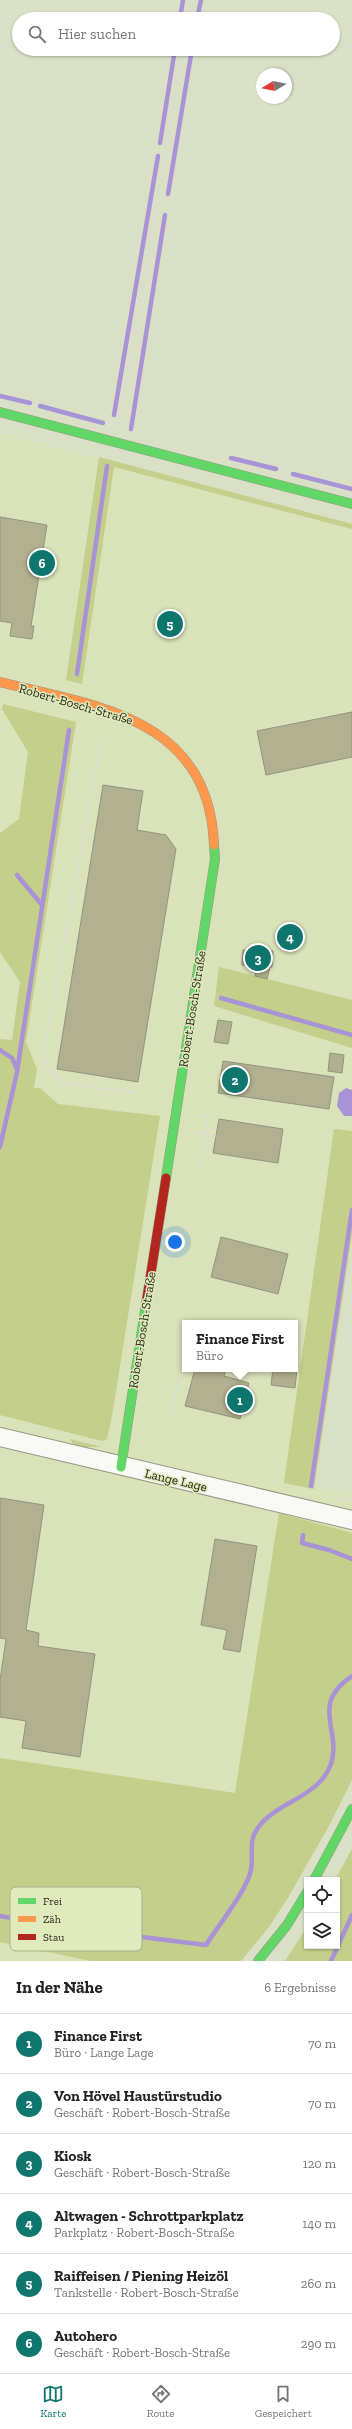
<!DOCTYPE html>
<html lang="de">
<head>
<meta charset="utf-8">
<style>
	body { margin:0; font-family:"Zilla Slab",serif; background:#f2f2f2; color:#222 }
	.controls { position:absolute; right:12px; bottom:12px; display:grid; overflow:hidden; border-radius:0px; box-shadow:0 1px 3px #0004 }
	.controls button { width:36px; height:36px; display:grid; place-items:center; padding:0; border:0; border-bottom:1px solid #e0e0e0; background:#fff; color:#222; font:20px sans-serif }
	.compass { position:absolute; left:256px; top:68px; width:36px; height:36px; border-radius:50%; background:#fff; box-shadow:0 1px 3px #0004; rotate:260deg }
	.you { position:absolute; left:175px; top:1242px; width:14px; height:14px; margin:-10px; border:3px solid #fff; border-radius:50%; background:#1a73e8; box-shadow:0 0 0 6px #1a73e833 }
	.badge { display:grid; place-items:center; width:26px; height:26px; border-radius:50%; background:#0f766e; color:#fff; font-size:13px; font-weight:700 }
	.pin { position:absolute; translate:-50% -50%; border:2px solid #fff; box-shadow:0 1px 4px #0006 }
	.popup { position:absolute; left:182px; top:1320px; width:116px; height:52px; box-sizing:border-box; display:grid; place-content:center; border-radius:0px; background:#fff; filter:drop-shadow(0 1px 3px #0005); font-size:13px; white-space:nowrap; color:#767676 }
	.popup b { font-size:15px; color:#222 }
	.popup::after { content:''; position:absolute; left:50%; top:100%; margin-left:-8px; border:8px solid transparent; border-top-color:#fff }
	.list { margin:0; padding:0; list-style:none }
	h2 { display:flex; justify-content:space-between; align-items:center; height:52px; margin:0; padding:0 16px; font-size:17px }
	h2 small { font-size:13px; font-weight:400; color:#767676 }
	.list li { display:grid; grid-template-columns:26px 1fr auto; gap:12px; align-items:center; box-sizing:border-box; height:60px; padding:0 16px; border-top:1px solid #e0e0e0 }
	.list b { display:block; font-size:15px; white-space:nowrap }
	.list p { margin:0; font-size:13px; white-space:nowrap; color:#767676 }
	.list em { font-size:13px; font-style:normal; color:#767676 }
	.icon { flex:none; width:22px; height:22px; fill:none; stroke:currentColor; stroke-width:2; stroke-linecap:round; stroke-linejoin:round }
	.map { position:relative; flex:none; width:352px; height:1961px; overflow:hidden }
	.search { position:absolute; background:#fff; box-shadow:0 1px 3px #0004; left:12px; right:12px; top:12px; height:44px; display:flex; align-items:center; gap:10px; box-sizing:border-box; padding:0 14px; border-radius:22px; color:#767676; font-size:15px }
	.sheet { height:412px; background:#fff }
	nav { display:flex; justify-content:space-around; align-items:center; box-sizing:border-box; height:56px; border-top:1px solid #e0e0e0; background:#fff; font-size:11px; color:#767676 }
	nav a { display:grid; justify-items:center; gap:2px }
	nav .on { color:#0f766e }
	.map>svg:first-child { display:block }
</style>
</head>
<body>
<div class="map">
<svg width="352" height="1961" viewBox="0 0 352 1961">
	<rect width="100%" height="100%" fill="#dae0c6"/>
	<path fill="#d9e2b9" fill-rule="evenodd" d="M0 433 115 462V467L352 529V1166L305 1488 352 1491V1780L329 1826 289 1896 269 1927 241 1961H0ZM185 1323H295V1369H185Z"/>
	<g fill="#c3cf8a">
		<path d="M99 457 352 524V529L114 467 82 684 66 680Z"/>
		<path d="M3 704 76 722 26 1042 37 1069 34 1088H40L58 1104 160 1116 112 1416 107 1439 102 1441 0 1415V1039L12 1040 20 982 0 952V833L19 819 28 752 2 709Z"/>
		<path d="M219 967 352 1000V1048L214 1006Z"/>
		<path d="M334 1129 352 1131V1235L314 1489 284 1483Z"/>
		<path d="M70 1439 102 1447H75Z"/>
		<path d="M279 1513 352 1533V1780L329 1826 289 1896 269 1927 241 1961H91L0 1942V1758L235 1793Z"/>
		<path d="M352 1849V1961H285L307 1927V1946H337V1880H335Z"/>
	</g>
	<path fill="#a992d5" d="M346 1088 352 1090V1116H344L337 1106 339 1093Z"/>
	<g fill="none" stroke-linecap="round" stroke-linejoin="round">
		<g stroke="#a992d5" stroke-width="4.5">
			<path d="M180 19 183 0"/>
			<path d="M197 19 201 0"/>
			<path d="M160 143 175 49"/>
			<path d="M168 194 192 49"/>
			<path d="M0 396 30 403"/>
			<path d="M40 406 103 423"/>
			<path d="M114 415 158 156"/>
			<path d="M131 429 165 215"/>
			<path d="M231 458 276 469"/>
			<path d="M293 474 352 489"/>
			<path d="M77 674 107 466"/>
			<path d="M17 875 42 905"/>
			<path d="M221 998 352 1035"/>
			<path d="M0 1050 12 1058 17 1069"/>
			<path d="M0 1147 17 1072 69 730"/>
			<path d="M311 1486 352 1210"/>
			<path d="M303 1535 302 1543 329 1550 352 1559"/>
			<path d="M0 1916 62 1927 206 1945C218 1926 247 1890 251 1870 254 1855 248 1842 257 1829 276 1801 318 1799 331 1764 342 1729 309 1705 352 1676"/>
			<path d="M331 1961 352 1915"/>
		</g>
	</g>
	<g fill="#b1b090" stroke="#939480">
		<path d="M0 517 47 525 31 626H34L32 639 10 636 12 623 0 621Z"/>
		<path d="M165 615 178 618 174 634 161 630Z"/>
		<path d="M352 712V757L266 775 257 731Z"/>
		<path d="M103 785 143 791 137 830 166 835 176 849 138 1082 57 1069Z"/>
		<path d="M243 950 273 951 272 967H270L267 979 255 976 257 966 242 965Z"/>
		<path d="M218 1020 232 1022 228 1044 214 1042Z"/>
		<path d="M330 1053 344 1055 342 1073 328 1071Z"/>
		<path d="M223 1061 334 1077 329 1109 218 1093Z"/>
		<path d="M219 1119 283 1129 278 1163 213 1153Z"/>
		<path d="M221 1237 288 1254 278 1294 211 1277Z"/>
		<path d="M195 1369H226L224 1376 249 1383 240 1419 185 1406Z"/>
		<path d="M273 1369H297L295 1388 271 1385Z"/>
		<path d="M0 1498 44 1505 26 1630 39 1633 38 1646 95 1654 80 1757 22 1748 26 1721 0 1717V1680L6 1639 0 1638Z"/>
		<path d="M215 1539 257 1546 240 1652 223 1649 227 1630 201 1625Z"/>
	</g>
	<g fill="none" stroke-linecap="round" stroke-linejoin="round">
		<defs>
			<path id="street" d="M0 1437 352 1520"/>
			<g id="fast">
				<path d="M0 412 352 504"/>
				<path d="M166 1178 215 859 214 845"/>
				<path d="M121 1467 146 1304"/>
				<path d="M314 1880 352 1809"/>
				<path d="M258 1961 287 1925 307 1892"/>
			</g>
			<path id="slow" d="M0 682C98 706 209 718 214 845"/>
			<path id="jam" d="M146 1304 166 1178"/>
		</defs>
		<use href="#street" stroke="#969a86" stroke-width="20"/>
		<use href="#fast" stroke="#969a86" stroke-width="10"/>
		<use href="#slow" stroke="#969a86" stroke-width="10"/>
		<use href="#jam" stroke="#969a86" stroke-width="10"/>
		<g stroke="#d9dbd3" stroke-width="2.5" stroke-dasharray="3 2" stroke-linecap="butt">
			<path d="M188 19 191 0"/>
			<path d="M119 424 183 49"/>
			<path d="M101 741 44 1053 47 1067 61 1083 131 1092"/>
			<path d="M191 1132 216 1136"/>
			<path d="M201 1168 208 1118 204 1117 205 1114"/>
			<path d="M171 1414 179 1375"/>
			<path d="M339 1498 352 1500"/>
		</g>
		<use href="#street" stroke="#f9faf6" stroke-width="18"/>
		<use href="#fast" stroke="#63d668" stroke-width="9"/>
		<use href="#slow" stroke="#ff974d" stroke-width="9"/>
		<use href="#jam" stroke="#b3261e" stroke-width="9"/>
	</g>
	<g text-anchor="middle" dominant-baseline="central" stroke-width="3" stroke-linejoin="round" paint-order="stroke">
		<g font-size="13" fill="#272a19" stroke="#e0eabc">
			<text transform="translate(76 704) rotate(16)">Robert-Bosch-Straße</text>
			<text transform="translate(192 1009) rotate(-81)">Robert-Bosch-Straße</text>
			<text transform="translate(142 1330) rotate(-81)">Robert-Bosch-Straße</text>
			<text transform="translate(176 1480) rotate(13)">Lange Lage</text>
		</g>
	</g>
	<rect x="10" y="1887" width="132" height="64" rx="6" fill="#e0eabc" stroke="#a8b08b" stroke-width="1"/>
	<rect x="18" y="1898" width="18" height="6" fill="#63d668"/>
	<rect x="18" y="1916" width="18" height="6" fill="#ff974d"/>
	<rect x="18" y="1934" width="18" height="6" fill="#b3261e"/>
	<g font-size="11" fill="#272a19">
		<text x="43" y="1905">Frei</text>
		<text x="43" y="1923">Zäh</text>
		<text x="43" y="1941">Stau</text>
	</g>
</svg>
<div class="controls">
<button><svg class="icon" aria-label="locate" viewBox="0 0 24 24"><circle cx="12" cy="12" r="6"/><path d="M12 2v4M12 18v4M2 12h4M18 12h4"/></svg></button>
<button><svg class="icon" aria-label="layers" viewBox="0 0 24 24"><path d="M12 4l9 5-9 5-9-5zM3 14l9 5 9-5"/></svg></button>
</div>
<svg class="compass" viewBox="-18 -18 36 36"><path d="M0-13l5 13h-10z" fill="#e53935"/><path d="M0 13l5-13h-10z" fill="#767676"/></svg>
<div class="you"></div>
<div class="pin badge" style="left:240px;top:1400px">1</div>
<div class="popup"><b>Finance First</b>Büro</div>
<div class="pin badge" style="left:235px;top:1080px">2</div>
<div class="pin badge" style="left:258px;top:958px">3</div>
<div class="pin badge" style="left:290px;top:937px">4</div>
<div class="pin badge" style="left:170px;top:624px">5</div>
<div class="pin badge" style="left:42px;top:563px">6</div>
<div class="search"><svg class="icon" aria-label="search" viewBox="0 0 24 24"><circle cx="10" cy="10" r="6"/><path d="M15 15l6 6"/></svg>Hier suchen</div>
</div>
<section class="sheet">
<h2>In der Nähe<small>6 Ergebnisse</small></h2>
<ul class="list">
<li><span class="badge">1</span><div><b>Finance First</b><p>Büro · Lange Lage</p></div><em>70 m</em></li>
<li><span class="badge">2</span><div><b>Von Hövel Haustürstudio</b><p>Geschäft · Robert-Bosch-Straße</p></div><em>70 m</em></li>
<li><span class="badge">3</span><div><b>Kiosk</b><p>Geschäft · Robert-Bosch-Straße</p></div><em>120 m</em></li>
<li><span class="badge">4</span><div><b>Altwagen - Schrottparkplatz</b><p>Parkplatz · Robert-Bosch-Straße</p></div><em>140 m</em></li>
<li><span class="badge">5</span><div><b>Raiffeisen / Piening Heizöl</b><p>Tankstelle · Robert-Bosch-Straße</p></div><em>260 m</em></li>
<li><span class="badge">6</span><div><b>Autohero</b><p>Geschäft · Robert-Bosch-Straße</p></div><em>290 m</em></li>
</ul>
</section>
<nav>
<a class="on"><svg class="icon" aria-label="map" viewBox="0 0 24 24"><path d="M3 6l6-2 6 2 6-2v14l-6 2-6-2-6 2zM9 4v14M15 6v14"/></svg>Karte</a>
<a><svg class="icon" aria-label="directions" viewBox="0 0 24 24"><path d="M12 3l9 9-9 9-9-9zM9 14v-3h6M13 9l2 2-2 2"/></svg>Route</a>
<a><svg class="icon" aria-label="saved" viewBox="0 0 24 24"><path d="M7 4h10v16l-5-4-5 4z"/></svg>Gespeichert</a>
</nav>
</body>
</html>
